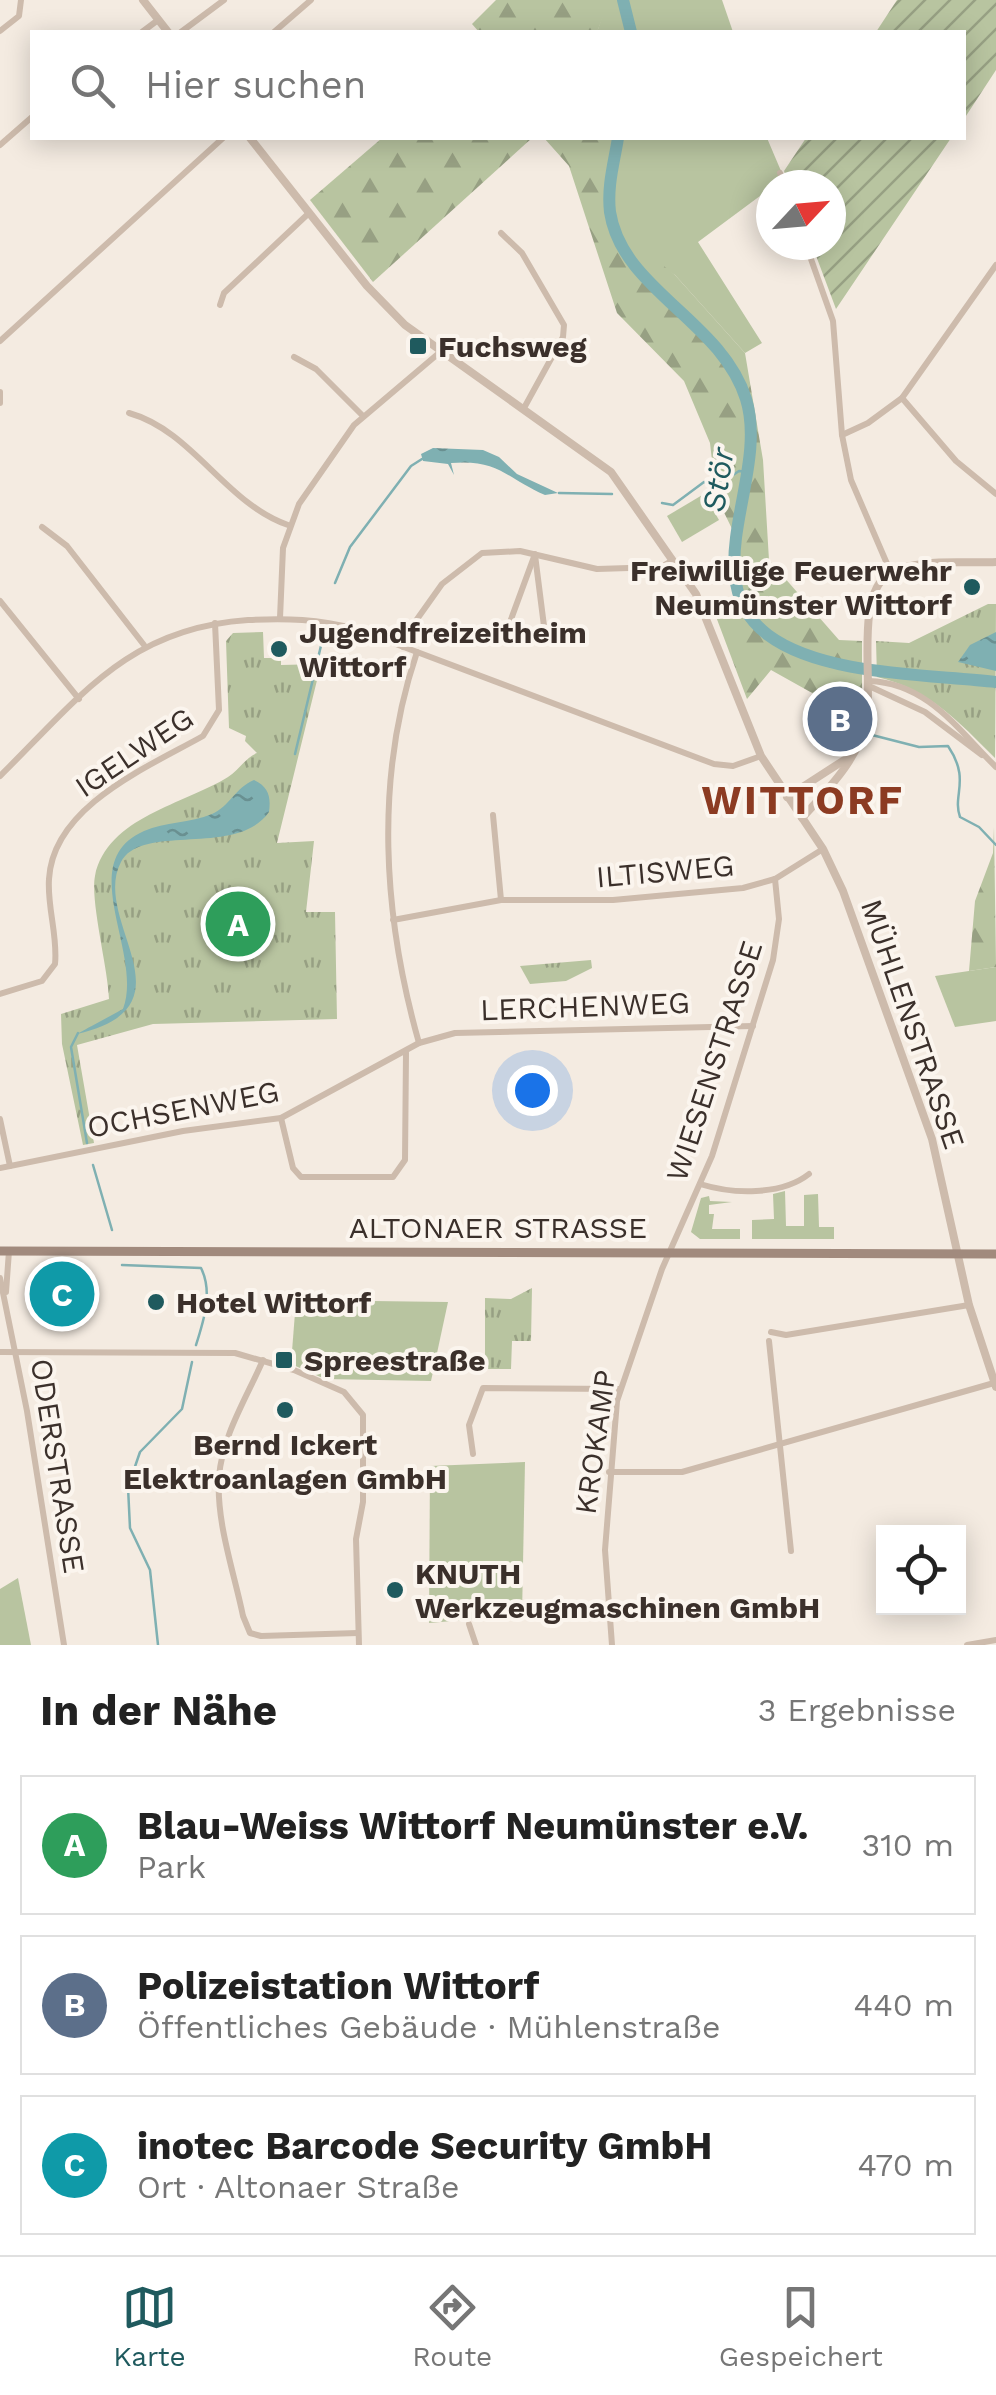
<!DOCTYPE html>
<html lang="de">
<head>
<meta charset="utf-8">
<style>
	body { margin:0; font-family:"Work Sans",sans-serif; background:#f2f2f2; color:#222 }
	.controls { position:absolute; right:30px; bottom:30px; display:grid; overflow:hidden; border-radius:0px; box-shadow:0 5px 25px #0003 }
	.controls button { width:90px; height:90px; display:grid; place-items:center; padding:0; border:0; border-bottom:2px solid #e0e0e0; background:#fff; color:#222; font:50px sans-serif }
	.compass { position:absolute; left:756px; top:170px; width:90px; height:90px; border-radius:50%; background:#fff; box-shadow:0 5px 25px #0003; rotate:64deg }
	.you { position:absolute; left:532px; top:1090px; width:35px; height:35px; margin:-25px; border:8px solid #fff; border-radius:50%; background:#1a73e8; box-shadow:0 0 0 15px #1a73e833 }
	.badge { display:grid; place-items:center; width:65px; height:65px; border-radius:50%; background:#1f5a5e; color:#fff; font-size:32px; font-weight:700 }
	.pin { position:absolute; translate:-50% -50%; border:5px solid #fff; box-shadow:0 2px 10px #0006 }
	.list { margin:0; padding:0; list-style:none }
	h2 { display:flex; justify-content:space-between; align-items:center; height:130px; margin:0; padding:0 40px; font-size:42px }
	h2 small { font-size:32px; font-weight:400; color:#767676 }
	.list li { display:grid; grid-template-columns:65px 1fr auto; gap:30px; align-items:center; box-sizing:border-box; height:140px; margin:0 20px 20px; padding:0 20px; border:2px solid #e0e0e0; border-radius:0px }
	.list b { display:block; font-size:38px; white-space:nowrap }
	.list p { margin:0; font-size:32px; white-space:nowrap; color:#767676 }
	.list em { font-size:32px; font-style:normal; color:#767676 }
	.icon { flex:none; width:55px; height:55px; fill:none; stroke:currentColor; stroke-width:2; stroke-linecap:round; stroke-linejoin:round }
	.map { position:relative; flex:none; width:996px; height:1645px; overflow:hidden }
	.search { position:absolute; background:#fff; box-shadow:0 5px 25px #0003; left:30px; right:30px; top:30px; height:110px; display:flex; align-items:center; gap:25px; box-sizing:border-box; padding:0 35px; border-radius:0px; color:#767676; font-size:38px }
	.sheet { height:610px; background:#fff }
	nav { display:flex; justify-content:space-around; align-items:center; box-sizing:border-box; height:140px; border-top:2px solid #e0e0e0; background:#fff; font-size:28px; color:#767676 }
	nav a { display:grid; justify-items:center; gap:5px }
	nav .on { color:#1f5a5e }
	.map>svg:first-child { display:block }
</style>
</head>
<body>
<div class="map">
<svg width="996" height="1645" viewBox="0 0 996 1645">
	<defs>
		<pattern id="forest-firs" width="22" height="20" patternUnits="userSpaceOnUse" patternTransform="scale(2.5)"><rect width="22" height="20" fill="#b8c4a0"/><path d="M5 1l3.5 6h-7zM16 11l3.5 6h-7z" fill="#97a083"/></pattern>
		<pattern id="park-tufts" width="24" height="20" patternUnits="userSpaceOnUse" patternTransform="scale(2.5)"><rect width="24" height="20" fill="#b8c4a0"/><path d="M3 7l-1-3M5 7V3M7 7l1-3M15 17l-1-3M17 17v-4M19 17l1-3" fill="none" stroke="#97a083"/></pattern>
		<pattern id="garden-furrows" width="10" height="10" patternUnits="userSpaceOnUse" patternTransform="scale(2.5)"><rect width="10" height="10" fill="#b8c4a0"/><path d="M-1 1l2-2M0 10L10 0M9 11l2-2" fill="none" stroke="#97a083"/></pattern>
		<pattern id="water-ripples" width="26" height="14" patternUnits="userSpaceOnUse" patternTransform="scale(2.5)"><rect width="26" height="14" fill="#7fb0b2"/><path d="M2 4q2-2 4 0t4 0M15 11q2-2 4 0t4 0" fill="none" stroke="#699091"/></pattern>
	</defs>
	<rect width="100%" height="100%" fill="#f4ebe1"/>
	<g fill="#b8c4a0">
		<path d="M608 0H722L733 32H597Z"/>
		<path d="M618 138H767L784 178 698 242 762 343 745 353 675 275 619 242 609 186Z"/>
		<path d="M704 494 719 520 682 542 667 516Z"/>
		<path d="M996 967V1021L955 1027 935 976Z"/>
		<path d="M785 1191 786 1226H804V1195L818 1194 819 1227H834V1239H752V1220L774 1219 773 1194Z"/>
		<path d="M709 1196 710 1201 732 1202 709 1205V1214H714L712 1229H740V1239H700L691 1232 701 1198Z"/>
		<path d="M296 1300 448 1302 431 1381 325 1379 291 1364Z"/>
		<path d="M525 1462 522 1615 429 1623 430 1466Z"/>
		<path d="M18 1578 31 1645H0V1589Z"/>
	</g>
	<g fill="url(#forest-firs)">
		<path d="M496 0H608L609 2 597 32H479L472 24Z"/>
		<path d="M382 138H532L373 282 310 200Z"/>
		<path d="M544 138H617L609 186 619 241H633L675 275 745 353 763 460 769 560 839 640 862 641V699L833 693 830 703 771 670 747 699 715 614 741 601 732 565 736 537 716 496 710 443 684 381 617 313 569 166Z"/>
		<path d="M994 827 996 967 969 971 975 901 993 853Z"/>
	</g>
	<g fill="url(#park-tufts)">
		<path d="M988 604H996L995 758C959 722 929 689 877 677L876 641 909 643Z"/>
		<path d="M263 632 264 658H281V665L321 664 277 843 314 841 306 912H335L337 1019 153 1024 77 1045 94 1143 83 1145 62 1044 61 1014 109 999C108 968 90 901 95 876 107 817 185 804 228 777 239 770 246 757 257 753L245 741 246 736 229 728 226 641 233 633Z"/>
		<path d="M591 960 592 968 566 981 530 984 520 966Z"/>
		<path d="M532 1288 531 1341H512L511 1369H485V1298L511 1299Z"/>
	</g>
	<g fill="url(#garden-furrows)">
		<path d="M897 0H996V70L964 119V32H876Z"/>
		<path d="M806 138H951L836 309 812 245H831V185H789L784 171Z"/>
	</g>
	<g fill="url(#water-ripples)">
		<path d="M433 448 483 450 499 457 517 474 558 493 545 495C506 478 499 459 451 463L454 475 448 464 423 461 421 454Z"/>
		<path d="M996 632V671L958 662 970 645Z"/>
		<path d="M254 780C269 787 271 797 269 812 237 858 142 822 121 862 90 921 198 1006 77 1034L123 1009C144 953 73 862 144 831 165 822 190 823 212 814 229 807 236 787 254 780Z"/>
	</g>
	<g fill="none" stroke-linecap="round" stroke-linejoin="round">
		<g stroke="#7fb0b2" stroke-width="2.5">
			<path d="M559 493 612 494"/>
			<path d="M662 503 673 505 704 482 721 483 739 471 750 472"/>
			<path d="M335 583 350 547 411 466 422 459"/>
			<path d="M872 735 919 747 948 746C971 780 952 795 960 817L979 827 996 845"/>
			<path d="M295 754 325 629"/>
			<path d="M78 1033 71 1047 87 1143"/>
			<path d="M93 1165 112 1230"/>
			<path d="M122 1265 201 1268C213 1292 204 1320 196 1345"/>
			<path d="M158 1645 150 1570 130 1528 128 1487 140 1452 182 1409 192 1362"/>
		</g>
		<g stroke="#7fb0b2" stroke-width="12">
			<path d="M623 0 631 32"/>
			<path d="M618 138C614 163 607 186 610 212 622 290 721 320 746 399 770 476 693 579 768 635 823 676 929 674 996 682"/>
		</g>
		<g stroke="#cdbbac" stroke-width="6">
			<path d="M0 31 19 16 21 0"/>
			<path d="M142 32 158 20"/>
			<path d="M181 32 224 0"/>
			<path d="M274 32 311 0"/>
			<path d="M0 145 32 117"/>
			<path d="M780 173 786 185"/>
			<path d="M501 233 522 253 564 325 563 337 524 408"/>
			<path d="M806 245 833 321 842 435 851 480 891 573"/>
			<path d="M220 305 224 293 309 213"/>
			<path d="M0 341 223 138"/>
			<path d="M294 357 316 369 363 416"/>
			<path d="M0 392V403"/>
			<path d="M902 398 996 265"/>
			<path d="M129 413C193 431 225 503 288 525"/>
			<path d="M842 435 868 423 902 398 956 461 996 494"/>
			<path d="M42 527 67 546 144 645"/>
			<path d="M535 555 545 634"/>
			<path d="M0 601 79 699"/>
			<path d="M280 618 283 548 299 504 354 425 439 353"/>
			<path d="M506 633 535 554"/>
			<path d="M403 647 415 622 442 584 482 553 520 551 597 569 661 567 673 560"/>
			<path d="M417 652C374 779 383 916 419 1043"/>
			<path d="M869 681C928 683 958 730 996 767"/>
			<path d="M869 686 925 712 982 755"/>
			<path d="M0 776C80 697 128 628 248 620 287 618 318 619 356 629L714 764 733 766 761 756"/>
			<path d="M493 815 501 900"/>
			<path d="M393 920 501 900H613L743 888 775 879 823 849"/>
			<path d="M0 994 42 981 55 964C58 936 47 907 49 879 53 806 148 767 203 736L219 710 215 623"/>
			<path d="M281 1118 293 1168 301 1177H393L405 1160 406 1053"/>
			<path d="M0 1119 10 1166"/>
			<path d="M0 1168 183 1131 281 1118 419 1043 455 1033 753 1026"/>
			<path d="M700 1184C732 1194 781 1196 809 1174"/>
			<path d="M0 1278 27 1411 64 1645"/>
			<path d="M6 1292 9 1251"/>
			<path d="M771 1332 786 1335 969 1305"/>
			<path d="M769 1341 791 1551"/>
			<path d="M0 1352 235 1353 294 1370 344 1392 363 1415V1502L356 1539 359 1645"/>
			<path d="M263 1360C247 1397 222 1436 219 1477 216 1522 234 1572 243 1616L250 1633 261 1636 358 1633"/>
			<path d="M473 1454 469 1425 483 1388 620 1389"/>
			<path d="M609 1472H682L994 1383"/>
			<path d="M469 1624 476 1645"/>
			<path d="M612 1645 605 1550 617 1401 662 1269 712 1156 773 960 779 919 775 879"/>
			<path d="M967 1645 996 1640"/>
		</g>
		<g stroke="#cdbbac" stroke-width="8">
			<path d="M143 0 168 32"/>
			<path d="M250 138 367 286 405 325 611 472 696 594 761 756 823 849 843 891 932 1139 969 1305 996 1387"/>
			<path d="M787 797 849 757"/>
			<path d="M802 818C827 790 858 760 866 722 874 686 854 595 889 574 916 557 965 564 996 562"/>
		</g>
		<path stroke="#a18a7d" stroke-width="9" d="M0 1251 996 1254"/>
	</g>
	<g fill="#1f5a5e" stroke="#fbf5ee" stroke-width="4">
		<rect x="408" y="336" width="20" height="20" rx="5"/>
		<circle cx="972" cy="587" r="10"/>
		<circle cx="279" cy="649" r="10"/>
		<circle cx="156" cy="1302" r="10"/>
		<rect x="274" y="1350" width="20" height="20" rx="5"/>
		<circle cx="285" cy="1410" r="10"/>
		<circle cx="395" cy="1590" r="10"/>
	</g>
	<g text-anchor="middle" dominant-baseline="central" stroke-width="8" stroke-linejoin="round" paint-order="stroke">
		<g font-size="30" font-weight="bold" fill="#3b302b" stroke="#fbf5ee" text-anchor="start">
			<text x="438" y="346">Fuchsweg</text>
			<text x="952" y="570" text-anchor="end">Freiwillige Feuerwehr<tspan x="952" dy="34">Neumünster Wittorf</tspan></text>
			<text x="299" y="632">Jugendfreizeitheim<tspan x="299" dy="34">Wittorf</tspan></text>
			<text x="176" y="1302">Hotel Wittorf</text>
			<text x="304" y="1360">Spreestraße</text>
			<text x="285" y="1444" text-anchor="middle">Bernd Ickert<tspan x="285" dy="34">Elektroanlagen GmbH</tspan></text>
			<text x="415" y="1573">KNUTH<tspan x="415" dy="34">Werkzeugmaschinen GmbH</tspan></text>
		</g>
		<g font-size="30" fill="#3b302b" stroke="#fbf5ee">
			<text transform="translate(134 752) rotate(-34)">IGELWEG</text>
			<text transform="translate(665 871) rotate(-5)">ILTISWEG</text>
			<text transform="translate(585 1006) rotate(-2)">LERCHENWEG</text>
			<text transform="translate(913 1024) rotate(71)">MÜHLENSTRASSE</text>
			<text transform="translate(714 1061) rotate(-72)">WIESENSTRASSE</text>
			<text transform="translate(183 1109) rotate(-11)">OCHSENWEG</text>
			<text x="498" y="1227">ALTONAER STRASSE</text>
			<text transform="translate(595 1442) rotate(-82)">KROKAMP</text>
			<text transform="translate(58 1466) rotate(81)">ODERSTRASSE</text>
		</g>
		<g font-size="32" font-style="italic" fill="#1f5a5e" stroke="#fbf5ee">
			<text transform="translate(718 480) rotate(-81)">Stör</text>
		</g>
		<g font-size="40" font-weight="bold" letter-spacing="2.5" fill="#8c3b22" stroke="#fbf5ee">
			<text x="803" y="800">WITTORF</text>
		</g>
	</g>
</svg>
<div class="controls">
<button><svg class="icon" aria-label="locate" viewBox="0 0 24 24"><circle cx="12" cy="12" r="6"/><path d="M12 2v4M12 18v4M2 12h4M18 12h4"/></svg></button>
</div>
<svg class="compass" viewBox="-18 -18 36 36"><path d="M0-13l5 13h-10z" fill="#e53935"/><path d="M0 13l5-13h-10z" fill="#767676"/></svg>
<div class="you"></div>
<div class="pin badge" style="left:238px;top:924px;background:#2e9e5b">A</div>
<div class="pin badge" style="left:840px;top:719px;background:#5c6f8a">B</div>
<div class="pin badge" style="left:62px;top:1294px;background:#0f9aa8">C</div>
<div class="search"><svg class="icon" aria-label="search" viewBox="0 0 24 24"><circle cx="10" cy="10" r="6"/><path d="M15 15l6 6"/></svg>Hier suchen</div>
</div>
<section class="sheet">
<h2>In der Nähe<small>3 Ergebnisse</small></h2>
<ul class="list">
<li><span class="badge" style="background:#2e9e5b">A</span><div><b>Blau-Weiss Wittorf Neumünster e.V.</b><p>Park</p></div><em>310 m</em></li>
<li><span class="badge" style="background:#5c6f8a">B</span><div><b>Polizeistation Wittorf</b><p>Öffentliches Gebäude · Mühlenstraße</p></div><em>440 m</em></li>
<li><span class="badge" style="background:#0f9aa8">C</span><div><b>inotec Barcode Security GmbH</b><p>Ort · Altonaer Straße</p></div><em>470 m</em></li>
</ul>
</section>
<nav>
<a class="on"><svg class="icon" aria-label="map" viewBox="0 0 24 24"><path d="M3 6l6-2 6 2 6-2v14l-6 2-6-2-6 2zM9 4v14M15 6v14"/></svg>Karte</a>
<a><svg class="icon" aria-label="directions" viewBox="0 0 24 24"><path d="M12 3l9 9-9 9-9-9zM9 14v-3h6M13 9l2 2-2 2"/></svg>Route</a>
<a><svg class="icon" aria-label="saved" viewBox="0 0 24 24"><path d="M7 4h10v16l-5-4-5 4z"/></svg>Gespeichert</a>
</nav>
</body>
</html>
